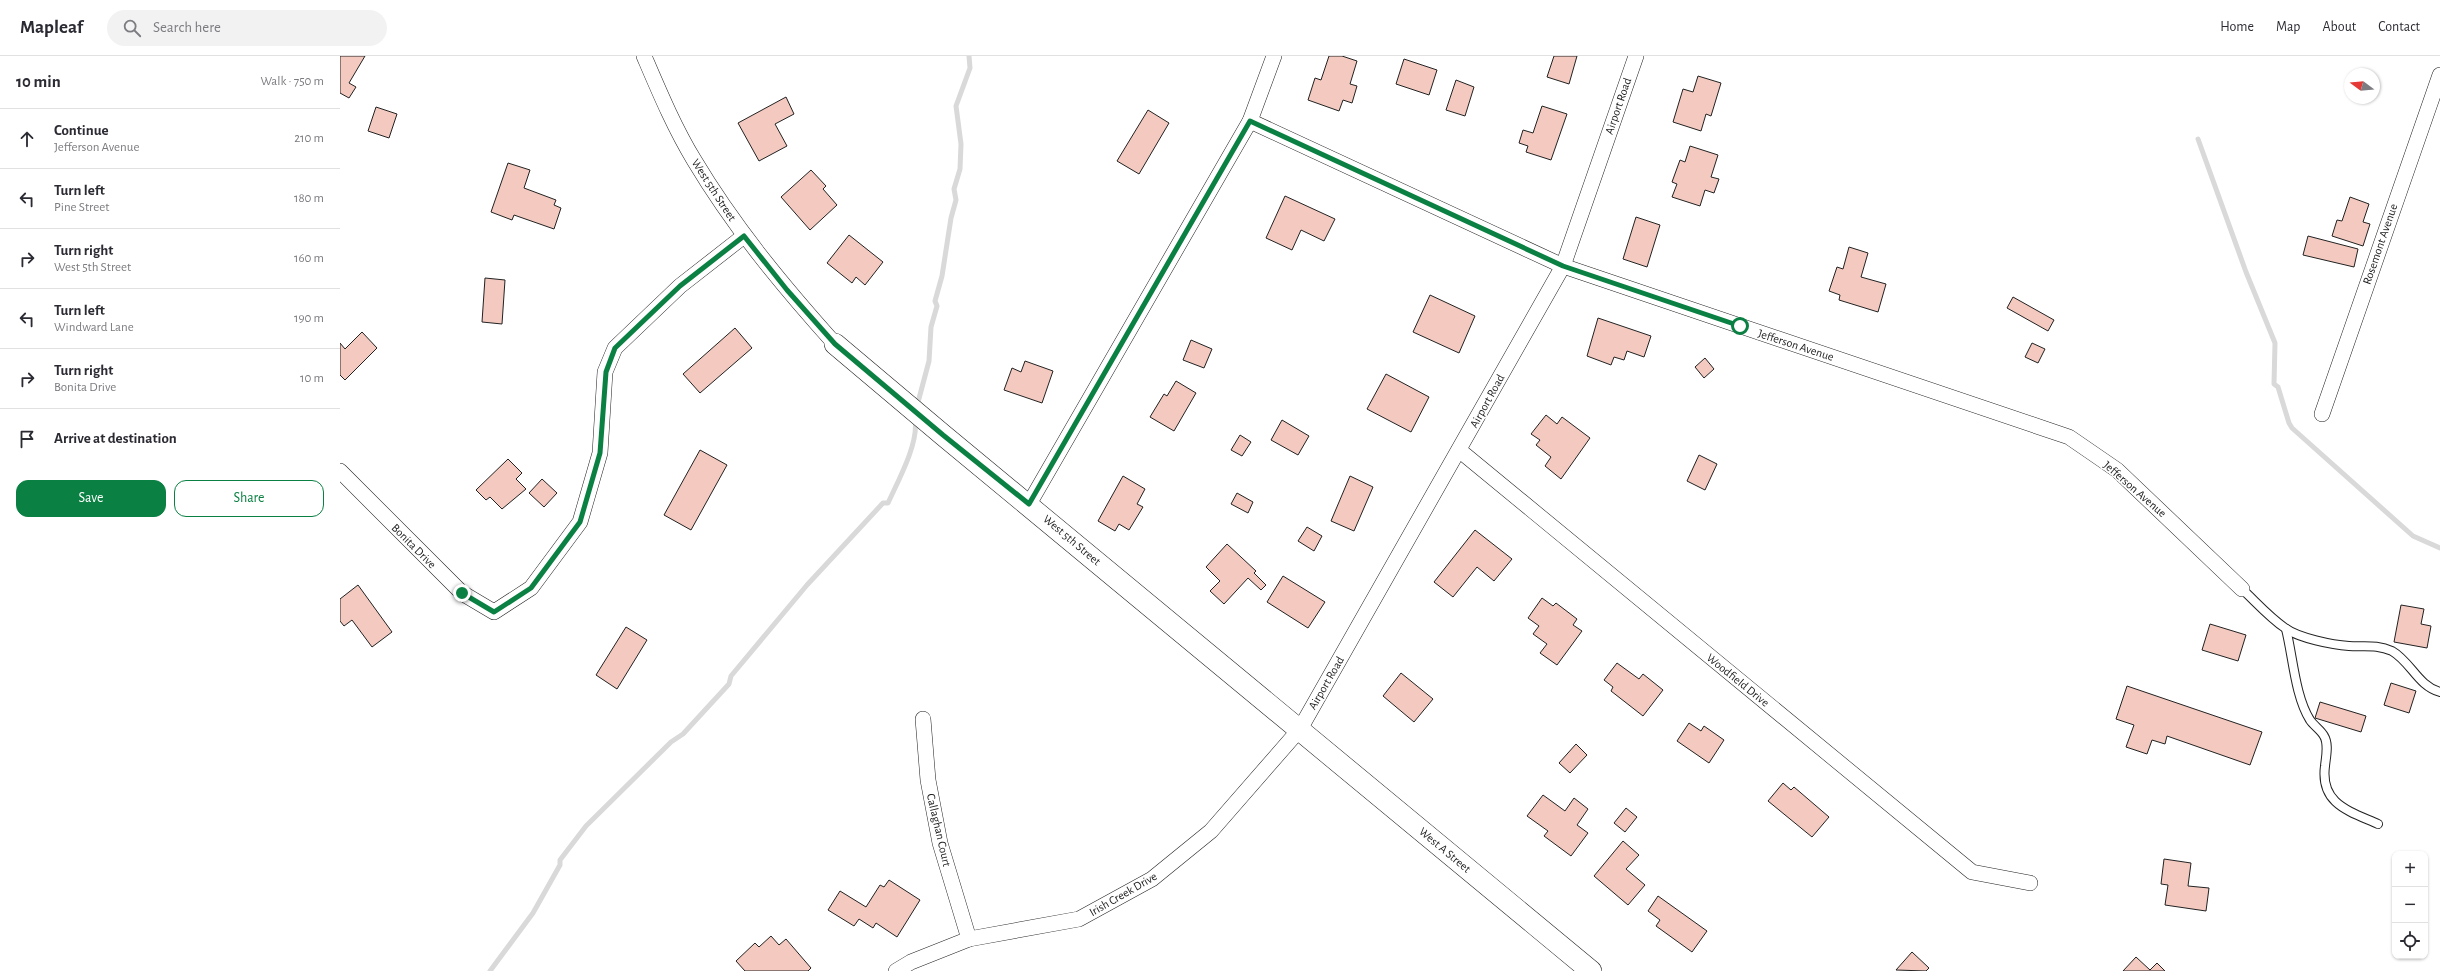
<!DOCTYPE html>
<html lang="en">
<head>
<meta charset="utf-8">
<style>
	body { margin:0; font-family:"Alegreya Sans",sans-serif; background:#f2f2f3; color:#2b2b33 }
	.controls { position:absolute; right:12px; bottom:12px; display:grid; overflow:hidden; border-radius:8px; box-shadow:0 1px 3px #0004 }
	.controls button { width:36px; height:36px; display:grid; place-items:center; padding:0; border:0; border-bottom:1px solid #e1e1e2; background:#fff; color:#2b2b33; font:20px sans-serif }
	.compass { position:absolute; left:2004px; top:12px; width:36px; height:36px; border-radius:50%; background:#fff; box-shadow:0 1px 3px #0004; rotate:286deg }
	.stop { position:absolute; width:12px; height:12px; margin:-9px; border:3px solid #0b8043; border-radius:50%; background:#fff }
	.stop.end { background:#0b8043; border-color:#fff; box-shadow:0 1px 4px #0008 }
	.list { margin:0; padding:0; list-style:none }
	h2 { display:flex; justify-content:space-between; align-items:center; height:52px; margin:0; padding:0 16px; font-size:17px }
	h2 small { font-size:13px; font-weight:400; color:#7c7c81 }
	.list li { display:grid; grid-template-columns:26px 1fr auto; gap:12px; align-items:center; box-sizing:border-box; height:60px; padding:0 16px; border-top:1px solid #e1e1e2 }
	.list b { display:block; font-size:15px; white-space:nowrap }
	.list p { margin:0; font-size:13px; white-space:nowrap; color:#7c7c81 }
	.list em { font-size:13px; font-style:normal; color:#7c7c81 }
	.actions { display:flex; gap:8px; padding:12px 16px }
	.actions a { flex:1; padding:9px 0; border:1px solid #0b8043; border-radius:12px; text-align:center; font-size:14px; color:#0b8043 }
	.actions .main { background:#0b8043; color:#fff }
	.icon { flex:none; width:22px; height:22px; fill:none; stroke:currentColor; stroke-width:2; stroke-linecap:round; stroke-linejoin:round }
	.map { position:relative; flex:none; width:2100px; height:915px; overflow:hidden }
	header { display:flex; align-items:center; gap:24px; box-sizing:border-box; height:56px; padding:0 20px; background:#fff; border-bottom:1px solid #e1e1e2 }
	header strong { font-size:19px }
	nav { display:flex; gap:22px; margin-inline-start:auto; font-size:14px }
	.search { width:280px; height:36px; background:#f2f2f3; display:flex; align-items:center; gap:10px; box-sizing:border-box; padding:0 14px; border-radius:22px; color:#7c7c81; font-size:15px }
	main { display:flex }
	aside { flex:1; background:#fff }
	.map>svg:first-child { display:block }
</style>
</head>
<body>
<header>
<strong>Mapleaf</strong>
<div class="search"><svg class="icon" aria-label="search" viewBox="0 0 24 24"><circle cx="10" cy="10" r="6"/><path d="M15 15l6 6"/></svg>Search here</div>
<nav><a>Home</a><a>Map</a><a>About</a><a>Contact</a></nav>
</header>
<main>
<aside>
<h2>10 min<small>Walk · 750 m</small></h2>
<ul class="list">
<li><svg class="icon" aria-label="ahead" viewBox="0 0 24 24"><path d="M12 20V5M6 11l6-6 6 6"/></svg><div><b>Continue</b><p>Jefferson Avenue</p></div><em>210 m</em></li>
<li><svg class="icon" aria-label="left" viewBox="0 0 24 24"><path d="M17 20v-9H6M10 6l-5 5 5 5"/></svg><div><b>Turn left</b><p>Pine Street</p></div><em>180 m</em></li>
<li><svg class="icon" aria-label="right" viewBox="0 0 24 24"><path d="M7 20v-9h11M14 6l5 5-5 5"/></svg><div><b>Turn right</b><p>West 5th Street</p></div><em>160 m</em></li>
<li><svg class="icon" aria-label="left" viewBox="0 0 24 24"><path d="M17 20v-9H6M10 6l-5 5 5 5"/></svg><div><b>Turn left</b><p>Windward Lane</p></div><em>190 m</em></li>
<li><svg class="icon" aria-label="right" viewBox="0 0 24 24"><path d="M7 20v-9h11M14 6l5 5-5 5"/></svg><div><b>Turn right</b><p>Bonita Drive</p></div><em>10 m</em></li>
<li><svg class="icon" aria-label="arrive" viewBox="0 0 24 24"><path d="M6 21V4h12l-3 4 3 4H6"/></svg><div><b>Arrive at destination</b></div></li>
</ul>
<div class="actions"><a class="main">Save</a><a>Share</a></div>
</aside>
<div class="map">
<svg width="2100" height="915" viewBox="0 0 2100 915">
	<rect width="100%" height="100%" fill="#fff"/>
	<g fill="none" stroke-linecap="round" stroke-linejoin="round">
		<g stroke="#d9d9d9" stroke-width="5">
			<path d="M1858 83 1906 216 1935 287 1934 328 1938 331 1949 367 1952 372 2073 480 2100 492"/>
			<path d="M577 350 589 305 591 271 597 250 595 245 602 220 611 162 616 144 614 133 620 113 621 88 616 50 630 12 629 0"/>
			<path d="M150 915 193 857 220 809V804L246 770 331 686 343 678 389 628 391 620 467 529 543 447H548C558 425 579 387 575 364"/>
		</g>
	</g>
	<g fill="#f3c9c0" stroke="#222">
		<path d="M0 0H25L9 27 16 31 9 42 0 37Z"/>
		<path d="M989 0H1002L1017 5 1010 28 1017 30 1012 47 1003 44 999 55 968 44 975 22 981 24Z"/>
		<path d="M1214 0H1237L1229 28 1207 21Z"/>
		<path d="M1064 3 1097 14 1089 39 1056 28Z"/>
		<path d="M1358 20 1381 27 1371 60 1366 58 1361 75 1333 66 1343 33 1353 36Z"/>
		<path d="M1116 24 1134 31 1125 60 1106 54Z"/>
		<path d="M446 41 454 58 435 68 447 90 419 105 398 67Z"/>
		<path d="M1202 50 1227 58 1211 104 1186 96 1188 90 1179 87 1183 74 1193 77Z"/>
		<path d="M36 51 57 58 49 82 28 75Z"/>
		<path d="M808 54 829 67 799 118 777 105Z"/>
		<path d="M1350 90 1378 99 1371 121 1379 123 1374 137 1365 134 1360 150 1332 141 1337 128 1332 126 1340 104 1345 106Z"/>
		<path d="M168 107 190 114 184 132 216 144 214 149 221 152 214 173 174 159 172 164 151 156Z"/>
		<path d="M471 114 486 130 483 133 497 149 470 174 441 141Z"/>
		<path d="M945 140 995 163 984 185 961 174 952 194 926 182Z"/>
		<path d="M2010 141 2029 148 2023 166 2030 168 2023 190 1992 180 1997 164 2002 165Z"/>
		<path d="M1296 161 1320 169 1307 211 1283 203Z"/>
		<path d="M509 179 543 206 525 229 516 221 512 227 487 207Z"/>
		<path d="M1968 180 2018 193 2014 211 1963 199Z"/>
		<path d="M1509 191 1528 197 1521 221 1546 228 1538 256 1499 244 1500 239 1489 235 1497 211 1503 213Z"/>
		<path d="M145 222 165 224 162 268 142 266Z"/>
		<path d="M1090 239 1135 260 1119 297 1073 276Z"/>
		<path d="M1673 241 1714 264 1708 275 1667 252Z"/>
		<path d="M1258 262 1311 280 1304 301 1287 295 1284 304 1274 301 1271 309 1247 300Z"/>
		<path d="M395 272 412 292 360 337 343 318Z"/>
		<path d="M22 276 37 292 5 324 0 319V287L5 293Z"/>
		<path d="M851 284 872 293 864 312 843 304Z"/>
		<path d="M1692 287 1705 293 1698 307 1685 301Z"/>
		<path d="M1365 302 1374 313 1364 322 1355 311Z"/>
		<path d="M685 305 713 315 702 347 664 334 672 312 681 316Z"/>
		<path d="M1046 318 1089 341 1071 376 1027 353Z"/>
		<path d="M836 325 856 337 834 375 810 361 824 338 827 340Z"/>
		<path d="M1206 359 1217 368 1222 361 1250 382 1221 423 1205 410 1211 401 1196 389 1200 384 1191 378Z"/>
		<path d="M942 364 969 380 958 399 931 384Z"/>
		<path d="M900 379 911 386 902 400 891 394Z"/>
		<path d="M360 394 387 409 351 474 324 459Z"/>
		<path d="M1359 399 1377 408 1365 434 1347 425Z"/>
		<path d="M168 403 182 417 176 423 186 433 162 453 150 441 146 444 136 434Z"/>
		<path d="M783 420 805 433 797 448 803 451 789 474 779 468 775 475 758 465Z"/>
		<path d="M1010 420 1033 431 1014 475 991 465Z"/>
		<path d="M202 423 217 437 204 451 189 437Z"/>
		<path d="M897 437 913 446 908 457 891 448Z"/>
		<path d="M967 471 982 480 974 495 958 485Z"/>
		<path d="M1135 474 1172 503 1154 525 1137 511 1113 541 1094 526Z"/>
		<path d="M887 488 916 515 914 517 926 529 921 534 908 522 884 548 870 535 880 525 866 511Z"/>
		<path d="M943 520 985 546 968 572 927 546Z"/>
		<path d="M18 529 52 576 32 591 12 564 4 570 0 565V543Z"/>
		<path d="M1202 542 1213 550 1216 547 1237 563 1233 569 1242 575 1217 609 1200 597 1207 588 1193 578 1199 570 1188 562Z"/>
		<path d="M2061 549 2084 553 2081 568 2091 570 2087 592 2054 586Z"/>
		<path d="M1870 568 1906 579 1898 605 1862 594Z"/>
		<path d="M286 571 307 584 277 633 256 619Z"/>
		<path d="M1277 607 1299 623 1303 618 1323 634 1303 660 1271 635 1273 631 1264 624Z"/>
		<path d="M1061 617 1093 643 1074 666 1043 640Z"/>
		<path d="M2051 627 2076 635 2069 657 2044 649Z"/>
		<path d="M1787 630 1922 676 1910 709 1827 680 1825 688 1812 684 1807 698 1786 691 1794 669 1776 663Z"/>
		<path d="M1980 646 2026 660 2021 676 1975 662Z"/>
		<path d="M1349 667 1361 675 1364 670 1384 684 1369 707 1337 685Z"/>
		<path d="M1236 688 1247 699 1230 717 1219 707Z"/>
		<path d="M1443 727 1451 734 1454 731 1489 761 1472 781 1428 745Z"/>
		<path d="M1203 739 1225 755 1234 742 1248 753 1237 769 1248 777 1231 800 1204 780 1208 775 1187 760Z"/>
		<path d="M1286 752 1297 761 1285 776 1274 767Z"/>
		<path d="M1283 785 1299 799 1286 813 1305 829 1288 849 1254 820Z"/>
		<path d="M1824 803 1851 807 1848 830 1869 832 1866 855 1825 849 1828 829 1821 828Z"/>
		<path d="M549 824 580 844 557 881 536 867 533 872 519 863 514 870 488 854 500 835 526 851 540 829 544 831Z"/>
		<path d="M1318 840 1367 875 1352 896 1316 870 1320 864 1308 855Z"/>
		<path d="M431 880 439 889 446 883 471 912 468 915H405L396 905 415 887 419 891Z"/>
		<path d="M1572 896 1589 912 1586 915 1556 914Z"/>
		<path d="M1796 901 1810 914 1817 907 1825 915H1783Z"/>
	</g>
	<g fill="none" stroke-linecap="round" stroke-linejoin="round">
		<defs>
			<g id="lane">
				<path d="M1902 533C1916 546 1929 561 1945 572 1958 582 1993 589 2009 590 2024 591 2037 588 2052 595 2071 606 2078 630 2100 636"/>
				<path d="M1946 573C1953 601 1955 640 1970 664 1974 670 1981 674 1984 680 1989 688 1986 700 1985 710 1980 748 2009 755 2038 768"/>
			</g>
			<g id="street">
				<path d="M304 0C319 35 334 71 354 104 394 171 443 230 495 288"/>
				<path d="M910 65 1223 210 1729 381 1777 414 1902 533"/>
				<path d="M1982 358 2100 19"/>
				<path d="M1119 394 1632 816 1690 827"/>
				<path d="M0 415 122 537 154 556 191 532 240 466 260 397 265 316 275 292 340 230 404 180"/>
				<path d="M689 448 910 65 934 0"/>
				<path d="M583 663 588 724 600 787 629 883"/>
				<path d="M556 915 571 906 629 883 739 863 812 823 871 775 960 673 1223 210 1296 0"/>
			</g>
			<path id="secondary" d="M495 288 603 379 1251 915"/>
		</defs>
		<use href="#lane" stroke="#222" stroke-width="10"/>
		<use href="#street" stroke="#222" stroke-width="16"/>
		<use href="#secondary" stroke="#222" stroke-width="22"/>
		<use href="#lane" stroke="#fff" stroke-width="8"/>
		<use href="#street" stroke="#fff" stroke-width="15"/>
		<use href="#secondary" stroke="#fff" stroke-width="21"/>
	</g>
	<g fill="none" stroke-linecap="round" stroke-linejoin="round">
		<path stroke="#0b8043" stroke-width="5" d="M122 537 154 556 191 532 240 466 260 397 266 316 275 292 340 230 404 180 447 234 495 288 603 379 689 448 910 65 1223 210 1400 270"/>
	</g>
	<g text-anchor="middle" dominant-baseline="central" stroke-width="3" stroke-linejoin="round" paint-order="stroke">
		<g font-size="12" fill="#222" stroke="#fff">
			<text transform="translate(1278 50) rotate(-71)">Airport Road</text>
			<text transform="translate(374 134) rotate(57)">West 5th Street</text>
			<text transform="translate(2040 188) rotate(-71)">Rosemont Avenue</text>
			<text transform="translate(1456 289) rotate(18)">Jefferson Avenue</text>
			<text transform="translate(1147 345) rotate(-61)">Airport Road</text>
			<text transform="translate(1795 433) rotate(41)">Jefferson Avenue</text>
			<text transform="translate(732 484) rotate(40)">West 5th Street</text>
			<text transform="translate(74 490) rotate(45)">Bonita Drive</text>
			<text transform="translate(1398 624) rotate(39)">Woodfield Drive</text>
			<text transform="translate(986 627) rotate(-60)">Airport Road</text>
			<text transform="translate(599 774) rotate(77)">Callaghan Court</text>
			<text transform="translate(1105 794) rotate(40)">West A Street</text>
			<text transform="translate(783 838) rotate(-30)">Irish Creek Drive</text>
		</g>
	</g>
</svg>
<div class="controls">
<button>+</button>
<button>−</button>
<button><svg class="icon" aria-label="locate" viewBox="0 0 24 24"><circle cx="12" cy="12" r="6"/><path d="M12 2v4M12 18v4M2 12h4M18 12h4"/></svg></button>
</div>
<svg class="compass" viewBox="-18 -18 36 36"><path d="M0-13l5 13h-10z" fill="#e53935"/><path d="M0 13l5-13h-10z" fill="#7c7c81"/></svg>
<div class="stop" style="left:1400px;top:270px"></div>
<div class="stop end" style="left:122px;top:537px"></div>
</div>
</main>
</body>
</html>
